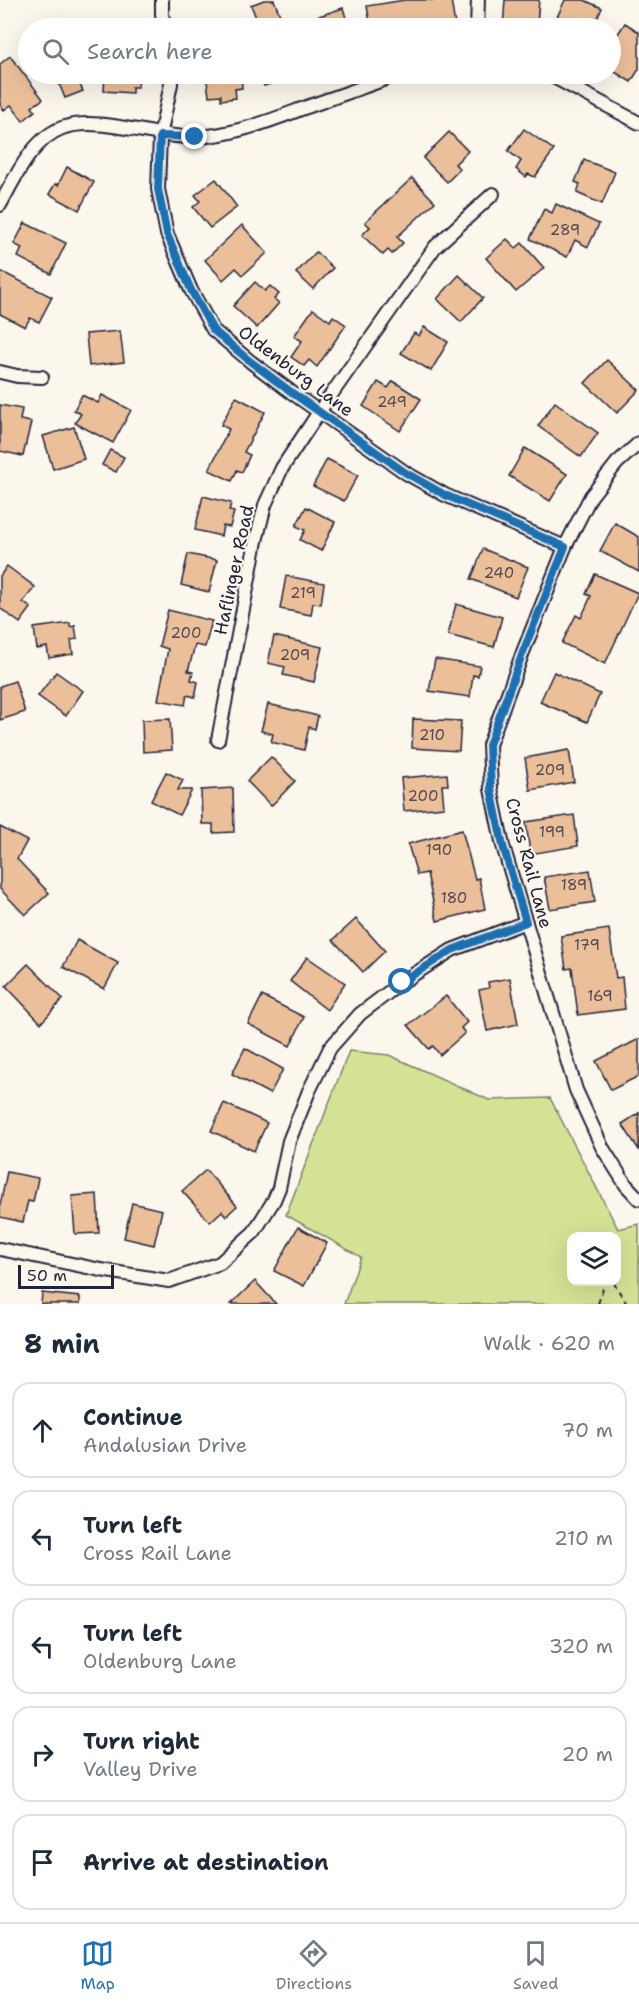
<!DOCTYPE html>
<html lang="en">
<head>
<meta charset="utf-8">
<style>
	body { margin:0; font-family:"Shantell Sans",sans-serif; background:#f6f6f7; color:#1f2937 }
	.controls { position:absolute; right:18px; bottom:18px; display:grid; overflow:hidden; border-radius:12px; box-shadow:0 6px 24px #0002 }
	.controls button { width:54px; height:54px; display:grid; place-items:center; padding:0; border:0; border-bottom:2px solid #e0e1e3; background:#fff; color:#1f2937; font:30px sans-serif }
	.scale { position:absolute; left:18px; bottom:15px; width:96px; box-sizing:border-box; padding-left:6px; border:3px solid #22223b; border-top:0; font-size:16px; line-height:21px; white-space:nowrap; color:#22223b; -webkit-text-stroke:4px #fbf7ec; paint-order:stroke }
	.stop { position:absolute; width:18px; height:18px; margin:-14px; border:4px solid #1f6fb2; border-radius:50%; background:#fff }
	.stop.end { background:#1f6fb2; border-color:#fff; box-shadow:0 2px 6px #0008 }
	.list { margin:0; padding:0; list-style:none }
	h2 { display:flex; justify-content:space-between; align-items:center; height:78px; margin:0; padding:0 24px; font-size:26px }
	h2 small { font-size:20px; font-weight:400; color:#747a83 }
	.list li { display:grid; grid-template-columns:39px 1fr auto; gap:18px; align-items:center; box-sizing:border-box; height:96px; margin:0 12px 12px; padding:0 12px; border:2px solid #e0e1e3; border-radius:18px }
	.list b { display:block; font-size:22px; white-space:nowrap }
	.list p { margin:0; font-size:20px; white-space:nowrap; color:#747a83 }
	.list em { font-size:20px; font-style:normal; color:#747a83 }
	.icon { flex:none; width:33px; height:33px; fill:none; stroke:currentColor; stroke-width:2; stroke-linecap:round; stroke-linejoin:round }
	.map { position:relative; flex:none; width:639px; height:1304px; overflow:hidden }
	.search { position:absolute; background:#fff; box-shadow:0 6px 24px #0002; left:18px; right:18px; top:18px; height:66px; display:flex; align-items:center; gap:15px; box-sizing:border-box; padding:0 21px; border-radius:33px; color:#747a83; font-size:22px }
	.sheet { height:618px; background:#fff }
	nav { display:flex; justify-content:space-around; align-items:center; box-sizing:border-box; height:84px; border-top:2px solid #e0e1e3; background:#fff; font-size:16px; color:#747a83 }
	nav a { display:grid; justify-items:center; gap:3px }
	nav .on { color:#1f6fb2 }
	.map>svg:first-child { display:block }
</style>
</head>
<body>
<div class="map">
<svg width="639" height="1304" viewBox="0 0 639 1304">
	<rect width="100%" height="100%" fill="#fbf7ec"/>
	<filter id="ink" filterUnits="userSpaceOnUse"><feTurbulence type="fractalNoise" baseFrequency=".0167" numOctaves="2"/><feDisplacementMap in="SourceGraphic" scale="12" xChannelSelector="R" yChannelSelector="G"/><feConvolveMatrix kernelMatrix="1 2 1 2 8 2 1 2 1" color-interpolation-filters="sRGB"/></filter>
	<g filter="url(#ink)">
		<path fill="#d4e295" stroke="#7b8268" stroke-width="1.5" fill-rule="evenodd" d="M349 1051 389 1055 489 1100 550 1098 618 1229 639 1224V1304H344L361 1257 286 1215ZM572 1236H616V1282H572Z"/>
		<g fill="#ebbf9a" stroke="#22223b" stroke-width="1.5">
			<path d="M264 0H274L285 28H260L251 5Z"/>
			<path d="M405 0H451L455 25 433 28H371L367 6Z"/>
			<path d="M505 0H539L537 24H529V28H503Z"/>
			<path d="M565 0H584L602 8 593 28H552Z"/>
			<path d="M343 8 349 28H309L307 20Z"/>
			<path d="M625 23 639 32V69L631 82 610 69V46Z"/>
			<path d="M10 56 43 99 32 107 35 111 23 121 11 105 4 110 0 105V64Z"/>
			<path d="M55 74H86L89 81 80 85 83 91 65 98Z"/>
			<path d="M105 74H139L138 87H132V93L104 91Z"/>
			<path d="M206 74H241L242 88 235 89 236 98 221 100V95L209 96Z"/>
			<path d="M260 74H297V75L264 86Z"/>
			<path d="M524 129 554 150 535 177 528 174 526 177 516 169 521 161 508 151Z"/>
			<path d="M449 132 468 151 455 164 460 169 447 182 423 158Z"/>
			<path d="M584 160 615 172 602 204 577 193 580 184 575 182Z"/>
			<path d="M67 167 94 182 79 210 49 194 55 184 58 185Z"/>
			<path d="M412 178 435 202 397 237 403 243 392 254 388 250 383 255 362 235 370 227 365 222Z"/>
			<path d="M216 179 237 207 210 228 193 207 200 201 195 195Z"/>
			<path d="M556 204 599 224 588 247 575 240 567 257 530 239 544 209 552 213Z"/>
			<path d="M25 223 66 243 51 274 18 257 22 248 14 244Z"/>
			<path d="M242 225 267 253 243 275 236 268 223 280 205 260Z"/>
			<path d="M507 239 516 248 522 243 544 268 516 292 486 258Z"/>
			<path d="M316 252 333 268 313 289 296 273Z"/>
			<path d="M0 271 52 297 39 322 30 318 25 327 0 314Z"/>
			<path d="M459 275 483 298 461 322 437 299Z"/>
			<path d="M255 282 265 291 270 286 279 294 274 299 279 303 257 328 233 306Z"/>
			<path d="M313 309 330 321 333 316 346 325 317 367 309 360 304 366 291 357 302 341 294 336Z"/>
			<path d="M424 327 448 342 431 371 401 353 414 333 419 336Z"/>
			<path d="M120 331 124 362 89 366 86 334Z"/>
			<path d="M607 360 639 390 617 413 585 383Z"/>
			<path d="M393 381 421 399 400 431 363 406 378 382 388 388Z"/>
			<path d="M82 395 98 403 102 395 131 410 113 443 75 423 81 414 74 410Z"/>
			<path d="M236 397 265 412 244 452 250 455 242 472 237 470 232 481 209 470 229 429 221 425Z"/>
			<path d="M555 402 598 433 581 457 538 426Z"/>
			<path d="M0 405 22 409 20 420 31 422 23 456 0 451Z"/>
			<path d="M74 427 84 459 53 469 43 436Z"/>
			<path d="M525 448 567 474 550 501 509 476Z"/>
			<path d="M110 450 124 457 116 472 102 465Z"/>
			<path d="M327 459 358 475 344 501 313 486Z"/>
			<path d="M203 496 231 503 229 511 234 512 230 527 223 526 221 536 195 530Z"/>
			<path d="M306 507 335 522 321 551 300 540 305 530 296 526Z"/>
			<path d="M615 523 639 537V572L600 551Z"/>
			<path d="M483 549 528 567 516 597 471 579Z"/>
			<path d="M188 554 217 560 209 592 181 585Z"/>
			<path d="M7 566 35 587 23 602 31 608 20 623 0 608V576Z"/>
			<path d="M595 574 638 593 605 664 562 643 576 615 581 618 591 596 586 594Z"/>
			<path d="M286 576 324 583 321 604 313 603 311 615 280 609Z"/>
			<path d="M456 604 502 617 494 647 448 635Z"/>
			<path d="M168 610 212 621 205 647 195 645 188 671 193 672 191 680 198 682 195 697 187 695 185 705 158 700 168 649 159 646Z"/>
			<path d="M70 623V627L75 626 77 639 71 640 73 654 49 658 47 647 37 649 34 628Z"/>
			<path d="M274 636 322 647 314 682 283 675 285 667 268 663Z"/>
			<path d="M435 659 480 666 478 676 473 675 470 697 429 691Z"/>
			<path d="M56 672 83 691 66 716 38 696Z"/>
			<path d="M554 672 600 694 587 722 540 702Z"/>
			<path d="M15 681 25 712 0 720V686Z"/>
			<path d="M268 704 318 716 315 729 309 727 304 750 271 742 273 734 261 731Z"/>
			<path d="M170 719 172 750 143 752 142 720Z"/>
			<path d="M413 719 461 721 459 751 412 748Z"/>
			<path d="M569 750 574 782 530 790 525 758Z"/>
			<path d="M271 757 295 781 271 806 247 781Z"/>
			<path d="M166 772 183 780 178 790H192L179 815 151 801Z"/>
			<path d="M447 774 448 785H442L444 807 404 811 401 778Z"/>
			<path d="M233 788 234 832 213 833V824H202L201 790Z"/>
			<path d="M574 815 578 846 530 854 526 822Z"/>
			<path d="M0 827 27 841 17 859 49 893 25 915 0 889Z"/>
			<path d="M462 830 475 879 479 878 485 909 437 921 427 873 417 875 408 844Z"/>
			<path d="M590 870 595 902 550 909 544 877Z"/>
			<path d="M356 919 385 951 363 972 333 940Z"/>
			<path d="M609 929 616 978 622 977 625 1009 578 1015 572 968 566 969 561 936Z"/>
			<path d="M77 940 118 963 104 989 63 967Z"/>
			<path d="M307 957 345 983 327 1010 290 981Z"/>
			<path d="M28 964 63 999 41 1023 6 986Z"/>
			<path d="M510 978 518 1024 487 1031 479 990 489 988 488 982Z"/>
			<path d="M262 996 304 1017 290 1046 248 1024Z"/>
			<path d="M446 996 467 1022 461 1028 465 1033 440 1055 433 1046 429 1049 408 1025Z"/>
			<path d="M639 1039V1076L611 1090 596 1061Z"/>
			<path d="M245 1048 283 1069 270 1094 232 1074Z"/>
			<path d="M224 1103 267 1123 254 1151 211 1131Z"/>
			<path d="M639 1113V1150L622 1124Z"/>
			<path d="M206 1170 237 1206 226 1216 222 1211 210 1222 182 1191Z"/>
			<path d="M7 1172 38 1178 33 1202 28 1201 23 1222 0 1217V1205Z"/>
			<path d="M97 1194 99 1233 75 1234 72 1196Z"/>
			<path d="M132 1203 162 1210 154 1245 124 1238Z"/>
			<path d="M298 1227 327 1243 304 1286 274 1271Z"/>
			<path d="M255 1281 276 1304H231Z"/>
			<path d="M42 1293 80 1297V1304H41Z"/>
		</g>
		<g fill="none" stroke-linecap="round" stroke-linejoin="round">
			<defs>
				<g id="minor">
					<path d="M162 0V14L165 28"/>
					<path d="M477 28 478 0"/>
					<path d="M171 74V84L160 136 158 189 167 234 191 290 213 330 251 362 291 392 406 473 445 495 565 547"/>
					<path d="M548 74 639 123"/>
					<path d="M0 205C15 178 32 139 62 128 99 115 153 138 194 137 232 136 269 121 304 108 335 97 367 86 399 74"/>
					<path d="M0 372 17 376 42 377"/>
					<path d="M639 443 617 463 591 496 565 547 523 652 489 745 491 789 503 846 576 1090 602 1147 626 1185 639 1199"/>
					<path d="M218 740 256 541 265 505 282 468 319 412 435 247 493 194"/>
					<path d="M0 1249 101 1270 169 1281 220 1263 254 1232 274 1200 279 1188 289 1141 309 1091 330 1048 360 1014 402 982 452 950 526 922"/>
				</g>
			</defs>
			<use href="#minor" stroke="#22223b" stroke-width="16"/>
			<g stroke="#22223b" stroke-width="2" stroke-dasharray="6 4.5" stroke-linecap="butt">
				<path d="M613 1282 627 1304"/>
				<path d="M598 1304 605 1282"/>
			</g>
			<use href="#minor" stroke="#fbf7ec" stroke-width="12"/>
		</g>
	</g>
	<g fill="none" stroke-linecap="round" stroke-linejoin="round" filter="url(#ink)">
		<path stroke="#1f6fb2" stroke-width="8" d="M195 137 160 136 158 189 167 234 191 290 213 330 251 362 291 392 406 473 445 495 565 547 523 652 489 745 491 789 503 846 526 922 452 950 402 982"/>
	</g>
	<g text-anchor="middle" dominant-baseline="central" stroke-width="4.5" stroke-linejoin="round" paint-order="stroke">
		<g font-size="15" fill="#544953">
			<text x="565" y="230">289</text>
			<text x="392" y="402">249</text>
			<text x="499" y="573">240</text>
			<text x="303" y="593">219</text>
			<text x="186" y="633">200</text>
			<text x="295" y="655">209</text>
			<text x="432" y="735">210</text>
			<text x="550" y="770">209</text>
			<text x="423" y="796">200</text>
			<text x="552" y="832">199</text>
			<text x="439" y="850">190</text>
			<text x="574" y="885">189</text>
			<text x="454" y="898">180</text>
			<text x="587" y="945">179</text>
			<text x="600" y="996">169</text>
		</g>
		<g font-size="18" fill="#22223b" stroke="#fbf7ec">
			<text transform="translate(296 371) rotate(37)">Oldenburg Lane</text>
			<text transform="translate(234 570) rotate(-78)">Haflinger Road</text>
			<text transform="translate(529 863) rotate(75)">Cross Rail Lane</text>
		</g>
	</g>
</svg>
<div class="controls">
<button><svg class="icon" aria-label="layers" viewBox="0 0 24 24"><path d="M12 4l9 5-9 5-9-5zM3 14l9 5 9-5"/></svg></button>
</div>
<div class="scale">50 m</div>
<div class="stop" style="left:402px;top:982px"></div>
<div class="stop end" style="left:195px;top:137px"></div>
<div class="search"><svg class="icon" aria-label="search" viewBox="0 0 24 24"><circle cx="10" cy="10" r="6"/><path d="M15 15l6 6"/></svg>Search here</div>
</div>
<section class="sheet">
<h2>8 min<small>Walk · 620 m</small></h2>
<ul class="list">
<li><svg class="icon" aria-label="ahead" viewBox="0 0 24 24"><path d="M12 20V5M6 11l6-6 6 6"/></svg><div><b>Continue</b><p>Andalusian Drive</p></div><em>70 m</em></li>
<li><svg class="icon" aria-label="left" viewBox="0 0 24 24"><path d="M17 20v-9H6M10 6l-5 5 5 5"/></svg><div><b>Turn left</b><p>Cross Rail Lane</p></div><em>210 m</em></li>
<li><svg class="icon" aria-label="left" viewBox="0 0 24 24"><path d="M17 20v-9H6M10 6l-5 5 5 5"/></svg><div><b>Turn left</b><p>Oldenburg Lane</p></div><em>320 m</em></li>
<li><svg class="icon" aria-label="right" viewBox="0 0 24 24"><path d="M7 20v-9h11M14 6l5 5-5 5"/></svg><div><b>Turn right</b><p>Valley Drive</p></div><em>20 m</em></li>
<li><svg class="icon" aria-label="arrive" viewBox="0 0 24 24"><path d="M6 21V4h12l-3 4 3 4H6"/></svg><div><b>Arrive at destination</b></div></li>
</ul>
</section>
<nav>
<a class="on"><svg class="icon" aria-label="map" viewBox="0 0 24 24"><path d="M3 6l6-2 6 2 6-2v14l-6 2-6-2-6 2zM9 4v14M15 6v14"/></svg>Map</a>
<a><svg class="icon" aria-label="directions" viewBox="0 0 24 24"><path d="M12 3l9 9-9 9-9-9zM9 14v-3h6M13 9l2 2-2 2"/></svg>Directions</a>
<a><svg class="icon" aria-label="saved" viewBox="0 0 24 24"><path d="M7 4h10v16l-5-4-5 4z"/></svg>Saved</a>
</nav>
</body>
</html>
